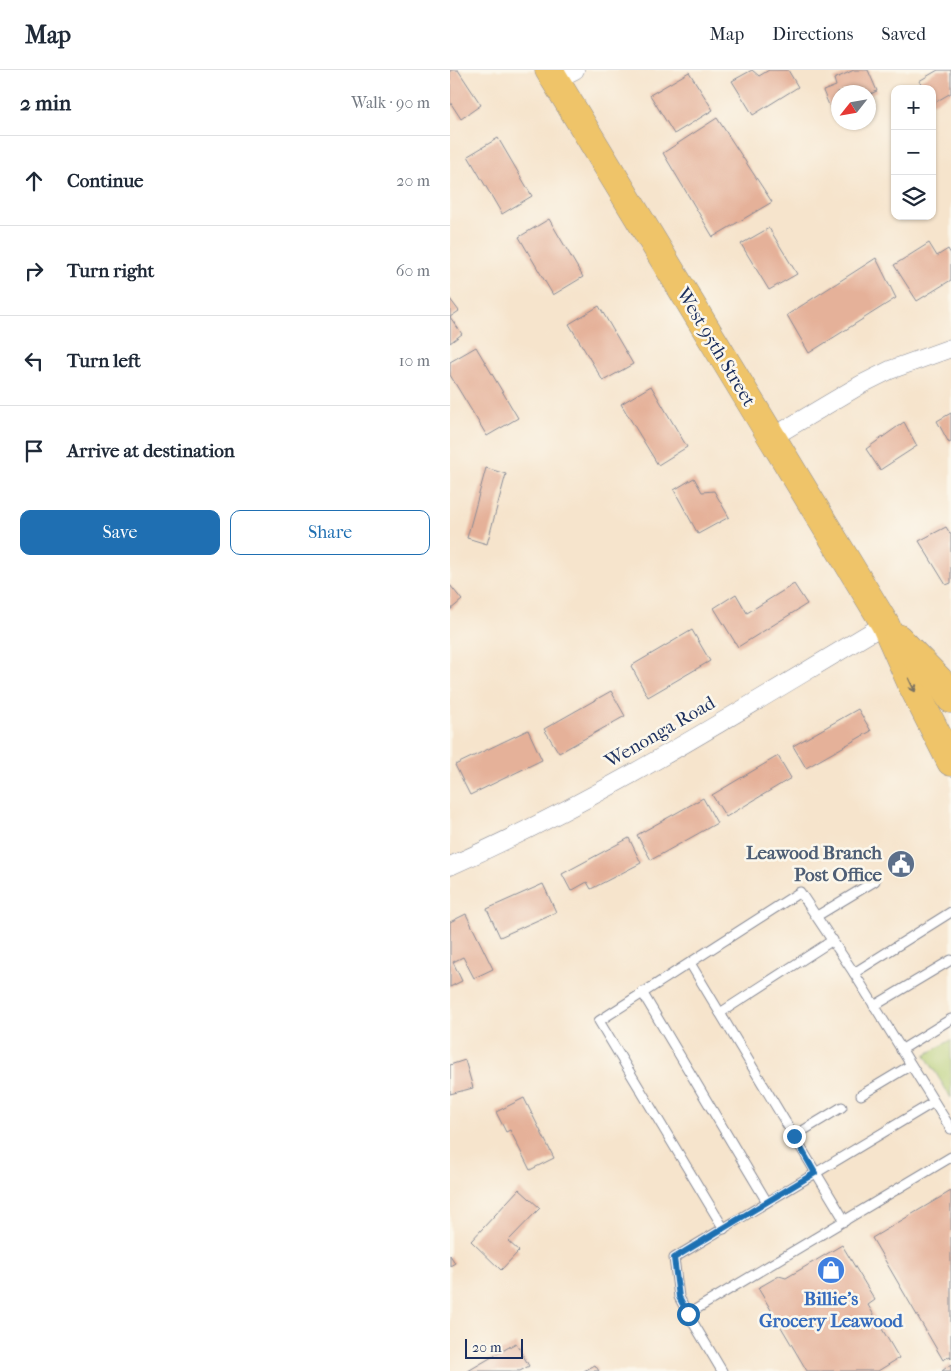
<!DOCTYPE html>
<html lang="en">
<head>
<meta charset="utf-8">
<style>
	body { margin:0; font-family:"IM FELL French Canon",serif; background:#f6f6f7; color:#1f2937 }
	.controls { position:absolute; right:15px; top:15px; display:grid; overflow:hidden; border-radius:10px; box-shadow:0 1px 4px #0004 }
	.controls button { width:45px; height:45px; display:grid; place-items:center; padding:0; border:0; border-bottom:1px solid #e0e1e3; background:#fff; color:#1f2937; font:25px sans-serif }
	.compass { position:absolute; left:381px; top:15px; width:45px; height:45px; border-radius:50%; background:#fff; box-shadow:0 1px 4px #0004; rotate:239deg }
	.scale { position:absolute; left:15px; bottom:12px; width:58px; box-sizing:border-box; padding-left:5px; border:2px solid #1b2f5e; border-top:0; font-size:14px; line-height:18px; white-space:nowrap; color:#1b2f5e; -webkit-text-stroke:4px #fbf7ec; paint-order:stroke }
	.stop { position:absolute; width:15px; height:15px; margin:-11px; border:4px solid #1f6fb2; border-radius:50%; background:#fff }
	.stop.end { background:#1f6fb2; border-color:#fff; box-shadow:0 1px 5px #0008 }
	.list { margin:0; padding:0; list-style:none }
	h2 { display:flex; justify-content:space-between; align-items:center; height:65px; margin:0; padding:0 20px; font-size:21px }
	h2 small { font-size:16px; font-weight:400; color:#747a83 }
	.list li { display:grid; grid-template-columns:32px 1fr auto; gap:15px; align-items:center; box-sizing:border-box; height:90px; padding:0 20px; border-top:1px solid #e0e1e3 }
	.list b { display:block; font-size:19px; white-space:nowrap }
	.list em { font-size:16px; font-style:normal; color:#747a83 }
	.actions { display:flex; gap:10px; padding:15px 20px }
	.actions a { flex:1; padding:11px 0; border:1px solid #1f6fb2; border-radius:10px; text-align:center; font-size:18px; color:#1f6fb2 }
	.actions .main { background:#1f6fb2; color:#fff }
	.icon { flex:none; width:28px; height:28px; fill:none; stroke:currentColor; stroke-width:2; stroke-linecap:round; stroke-linejoin:round }
	.map { position:relative; flex:none; width:501px; height:1301px; overflow:hidden }
	header { display:flex; align-items:center; gap:30px; box-sizing:border-box; height:70px; padding:0 25px; background:#fff; border-bottom:1px solid #e0e1e3 }
	header strong { font-size:24px }
	nav { display:flex; gap:28px; margin-inline-start:auto; font-size:18px }
	main { display:flex }
	aside { flex:1; background:#fff }
	.map>svg:first-child { display:block }
</style>
</head>
<body>
<header>
<strong>Map</strong>
<nav><a>Map</a><a>Directions</a><a>Saved</a></nav>
</header>
<main>
<aside>
<h2>2 min<small>Walk · 90 m</small></h2>
<ul class="list">
<li><svg class="icon" aria-label="ahead" viewBox="0 0 24 24"><path d="M12 20V5M6 11l6-6 6 6"/></svg><div><b>Continue</b></div><em>20 m</em></li>
<li><svg class="icon" aria-label="right" viewBox="0 0 24 24"><path d="M7 20v-9h11M14 6l5 5-5 5"/></svg><div><b>Turn right</b></div><em>60 m</em></li>
<li><svg class="icon" aria-label="left" viewBox="0 0 24 24"><path d="M17 20v-9H6M10 6l-5 5 5 5"/></svg><div><b>Turn left</b></div><em>10 m</em></li>
<li><svg class="icon" aria-label="arrive" viewBox="0 0 24 24"><path d="M6 21V4h12l-3 4 3 4H6"/></svg><div><b>Arrive at destination</b></div></li>
</ul>
<div class="actions"><a class="main">Save</a><a>Share</a></div>
</aside>
<div class="map">
<svg width="501" height="1301" viewBox="0 0 501 1301">
	<rect width="100%" height="100%" fill="#fbf7ec"/>
	<filter id="ink" filterUnits="userSpaceOnUse"><feTurbulence type="fractalNoise" baseFrequency=".02" numOctaves="2"/><feDisplacementMap in="SourceGraphic" scale="10" xChannelSelector="R" yChannelSelector="G"/><feConvolveMatrix kernelMatrix="1 2 1 2 8 2 1 2 1" color-interpolation-filters="sRGB"/></filter>
	<filter id="wash" filterUnits="userSpaceOnUse"><feTurbulence type="fractalNoise" baseFrequency=".0096" numOctaves="4" result="noise"/><feDisplacementMap in="SourceGraphic" scale="20" xChannelSelector="R" yChannelSelector="G"/><feGaussianBlur stdDeviation="1.12" result="paint"/><feColorMatrix in="noise" values="0 0 0 0 0 0 0 0 0 0 0 0 0 0 0 0 0 1.4 0 .05"/><feComposite in="paint" operator="in"/></filter>
	<g filter="url(#wash)">
		<rect width="100%" height="100%" fill="#f6e4cc"/>
		<path fill="#b1ca70" stroke="#667c67" d="M501 970V1028L475 985Z"/>
		<g id="blocks">
			<g fill="#e5b199">
				<path d="M0 0H8L31 35 11 49 0 32Z"/>
				<path d="M302 0 309 6 319 0H338L348 17 303 45 282 11Z"/>
				<path d="M404 0H418L427 21 418 25V22H388V38L381 40 373 21 386 16 384 9Z"/>
				<path d="M488 0H501V23L482 34V19H474L469 11Z"/>
				<path d="M239 2 263 40 224 64 200 25Z"/>
				<path d="M267 48 322 132 263 167 213 83Z"/>
				<path d="M48 68 82 126 52 144 18 86Z"/>
				<path d="M99 149 133 207 103 225 69 167Z"/>
				<path d="M319 158 347 204 319 220 291 174Z"/>
				<path d="M479 173 487 186 498 179 501 184V210L467 231 444 195Z"/>
				<path d="M426 188 446 228 359 283 337 245Z"/>
				<path d="M0 229 9 241 0 247 12 264 0 273Z"/>
				<path d="M149 236 183 294 153 311 119 254Z"/>
				<path d="M26 277 68 348 37 366 0 305V292Z"/>
				<path d="M201 316 237 377 208 395 171 334Z"/>
				<path d="M501 343V372L499 373 487 351Z"/>
				<path d="M454 352 467 376 430 400 416 379Z"/>
				<path d="M36 398 56 404 37 474 17 468Z"/>
				<path d="M244 408 252 422 264 421 279 447 248 464 224 420Z"/>
				<path d="M496 457 501 465V513L496 515 469 471Z"/>
				<path d="M344 514 357 534 288 577 264 538 286 524 297 543Z"/>
				<path d="M0 515 12 530 0 540Z"/>
				<path d="M242 560 260 591 198 627 181 596Z"/>
				<path d="M161 621 175 646 109 683 94 659Z"/>
				<path d="M408 639 421 661 356 698 343 676Z"/>
				<path d="M78 660 92 690 20 725 5 695Z"/>
				<path d="M328 686 341 708 276 747 262 725Z"/>
				<path d="M253 728 267 753 201 790 187 765Z"/>
				<path d="M179 768 191 793 141 819 137 812 121 821 112 804Z"/>
				<path d="M93 814 106 842 50 867 37 839Z"/>
				<path d="M16 844 43 899 24 908 13 887 3 892 12 911 0 917V852Z"/>
				<path d="M15 990 23 1018 0 1024V995Z"/>
				<path d="M74 1028 104 1088 80 1100 60 1060 56 1062 46 1042Z"/>
				<path d="M69 1119 90 1138 58 1171 69 1181 51 1200 21 1171Z"/>
				<path d="M501 1121V1288L500 1286 493 1290 422 1168Z"/>
				<path d="M392 1175 425 1230 418 1235 449 1288 428 1301H357L308 1218 329 1206 336 1208Z"/>
				<path d="M0 1185 5 1193 0 1196Z"/>
				<path d="M66 1273 79 1296 70 1301H18Z"/>
				<path d="M501 1294V1301H492Z"/>
				<path d="M145 1295 149 1301H134Z"/>
			</g>
		</g>
	</g>
	<g filter="url(#ink)">
		<use href="#blocks" fill-opacity="0" stroke="#888a95" stroke-width="1"/>
		<g fill="none" stroke-linecap="round" stroke-linejoin="round">
			<defs>
				<g id="service">
					<path d="M501 842 404 903 501 1059"/>
					<path d="M367 846 425 811"/>
					<path d="M240 893 270 943 383 870"/>
					<path d="M192 922 317 1132"/>
					<path d="M424 936 501 890"/>
					<path d="M270 943 395 1151"/>
					<path d="M451 980 501 949"/>
					<path d="M411 1025 461 995"/>
					<path d="M344 1066 392 1037"/>
					<path d="M274 1159 149 951 350 822 404 903"/>
					<path d="M238 1244 229 1227 224 1188 484 1032"/>
					<path d="M272 1301 238 1244 501 1087"/>
				</g>
				<g id="minor">
					<path d="M105 10 125 0"/>
					<path d="M321 368 412 314 440 300 501 278"/>
					<path d="M0 796C152 729 292 639 435 554"/>
				</g>
				<g id="primary">
					<path d="M99 0 435 554 463 617 501 692"/>
					<path d="M448 568 489 610 501 629"/>
				</g>
			</defs>
			<use href="#service" stroke="#888a95" stroke-width="11"/>
			<use href="#minor" stroke="#888a95" stroke-width="19"/>
			<use href="#primary" stroke="#888a95" stroke-width="29"/>
			<use href="#service" stroke="#fff" stroke-width="9"/>
			<use href="#minor" stroke="#fff" stroke-width="18"/>
			<use href="#primary" stroke="#efc469" stroke-width="28"/>
		</g>
		<defs><path id="oneway-shaft" d="M-6 0H5M1.5-3L5.5 0L1.5 3" fill="none" stroke-width="1.6" stroke-linecap="round" stroke-linejoin="round" transform="scale(1.25)"/></defs>
		<use stroke="#7a7263" href="#oneway-shaft" transform="translate(462 615) rotate(65)"/>
	</g>
	<g fill="none" stroke-linecap="round" stroke-linejoin="round" filter="url(#ink)">
		<path stroke="#1f6fb2" stroke-width="6" d="M238 1244 229 1227 224 1188 365 1103 344 1066"/>
	</g>
	<defs>
		<symbol id="civic-disc" viewBox="-11 -11 22 22"><circle r="9.5" fill="#5c6f8a" stroke="#fbf7ec"/><path d="M-.6-6.5H3V-4.5H.6V-3L4-1V1h2V6H-6V1h2V-1L-.6-3ZM-1.2 2.5V6h2.4V2.5Z" fill="#fff"/></symbol>
		<symbol id="shop-disc" viewBox="-11 -11 22 22"><circle r="9.5" fill="#3f7fe0" stroke="#fbf7ec"/><path d="M-5-2.5h2.3a2.7 3.5 0 0 1 5.4 0H5L5.5 6h-11ZM-1.5-2.5h3a1.5 2.3 0 0 0-3 0Z" fill="#fff"/></symbol>
	</defs>
	<g fill-rule="evenodd">
		<use href="#civic-disc" x="435" y="778" width="32" height="32"/>
		<use href="#shop-disc" x="365" y="1184" width="32" height="32"/>
	</g>
	<g text-anchor="middle" dominant-baseline="central" stroke-width="5" stroke-linejoin="round" paint-order="stroke">
		<g font-size="19" fill="#1b2f5e" stroke="#fbf7ec">
			<text transform="translate(266 277) rotate(59)">West 95th Street</text>
			<text transform="translate(210 662) rotate(-30)">Wenonga Road</text>
		</g>
		<g font-size="19" font-weight="bold" fill="#4e5e75" stroke="#fbf7ec" text-anchor="end">
			<text x="432" y="783">Leawood Branch<tspan x="432" dy="22">Post Office</tspan></text>
		</g>
		<g font-size="19" font-weight="bold" fill="#366cbe" stroke="#fbf7ec">
			<text x="381" y="1229">Billie's<tspan x="381" dy="22">Grocery Leawood</tspan></text>
		</g>
	</g>
</svg>
<div class="controls">
<button>+</button>
<button>−</button>
<button><svg class="icon" aria-label="layers" viewBox="0 0 24 24"><path d="M12 4l9 5-9 5-9-5zM3 14l9 5 9-5"/></svg></button>
</div>
<svg class="compass" viewBox="-18 -18 36 36"><path d="M0-13l5 13h-10z" fill="#e53935"/><path d="M0 13l5-13h-10z" fill="#747a83"/></svg>
<div class="scale">20 m</div>
<div class="stop" style="left:238px;top:1244px"></div>
<div class="stop end" style="left:344px;top:1066px"></div>
</div>
</main>
</body>
</html>
